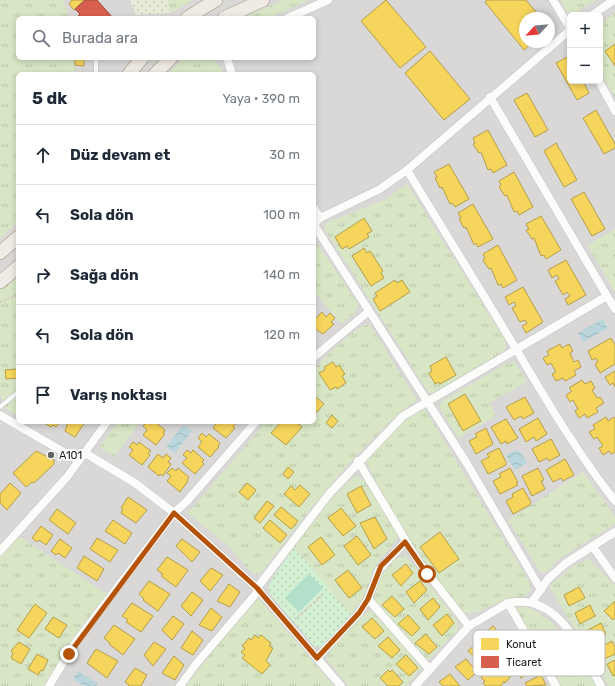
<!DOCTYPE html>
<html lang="tr">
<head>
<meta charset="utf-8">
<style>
	body { margin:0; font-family:Rubik,sans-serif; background:#f6f6f7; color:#1f2937 }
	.controls { position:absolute; right:12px; top:12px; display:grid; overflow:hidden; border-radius:6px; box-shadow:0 2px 6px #0003 }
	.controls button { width:36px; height:36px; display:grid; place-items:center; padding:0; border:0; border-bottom:1px solid #e0e1e3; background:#fff; color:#1f2937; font:20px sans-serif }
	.compass { position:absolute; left:519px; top:12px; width:36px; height:36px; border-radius:50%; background:#fff; box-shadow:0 2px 6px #0003; rotate:244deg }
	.stop { position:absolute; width:12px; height:12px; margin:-9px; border:3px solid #b45309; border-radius:50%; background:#fff }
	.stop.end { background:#b45309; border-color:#fff; box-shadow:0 1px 4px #0008 }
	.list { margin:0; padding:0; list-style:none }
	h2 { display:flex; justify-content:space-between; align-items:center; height:52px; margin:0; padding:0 16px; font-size:17px }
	h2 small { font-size:13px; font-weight:400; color:#747a83 }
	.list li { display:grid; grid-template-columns:26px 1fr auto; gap:12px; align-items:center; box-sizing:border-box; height:60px; padding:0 16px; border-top:1px solid #e0e1e3 }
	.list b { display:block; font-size:15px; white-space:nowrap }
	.list em { font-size:13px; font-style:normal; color:#747a83 }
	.icon { flex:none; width:22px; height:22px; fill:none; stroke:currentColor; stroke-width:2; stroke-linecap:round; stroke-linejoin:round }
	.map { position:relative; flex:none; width:615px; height:686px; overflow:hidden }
	.search { position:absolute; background:#fff; box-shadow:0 2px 6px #0003; left:16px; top:16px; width:300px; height:44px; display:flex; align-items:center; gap:10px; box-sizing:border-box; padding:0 14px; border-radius:6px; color:#747a83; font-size:15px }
	.panel { position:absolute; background:#fff; box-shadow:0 2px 6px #0003; left:16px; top:72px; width:300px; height:352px; border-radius:6px }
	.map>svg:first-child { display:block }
</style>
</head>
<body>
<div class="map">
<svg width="615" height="686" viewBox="0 0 615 686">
	<defs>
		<pattern id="farmland-dots" width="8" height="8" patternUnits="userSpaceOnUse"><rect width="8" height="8" fill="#eaead8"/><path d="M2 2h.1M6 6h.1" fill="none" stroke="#c8c8b9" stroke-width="1.8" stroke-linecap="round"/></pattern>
		<pattern id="grass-tufts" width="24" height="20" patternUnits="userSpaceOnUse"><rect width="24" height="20" fill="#d8e6c5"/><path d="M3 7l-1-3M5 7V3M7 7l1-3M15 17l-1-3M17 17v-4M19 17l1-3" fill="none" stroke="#b9c5a9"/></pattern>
		<pattern id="park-dots" width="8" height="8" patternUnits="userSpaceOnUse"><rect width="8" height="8" fill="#d3f0d2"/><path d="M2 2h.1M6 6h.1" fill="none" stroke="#b5cdb4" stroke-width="1.8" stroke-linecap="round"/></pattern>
		<pattern id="water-waves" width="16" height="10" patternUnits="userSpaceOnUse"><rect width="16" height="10" fill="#bad6dd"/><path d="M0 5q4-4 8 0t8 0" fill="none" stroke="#9fb7bd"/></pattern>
	</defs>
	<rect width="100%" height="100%" fill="#eae8e5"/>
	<path fill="#d9d8d6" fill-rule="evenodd" d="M0 0H615V686H0ZM570 15H600V81H570ZM18 18H314V58H18ZM525 18H549V42H525ZM18 74H314V422H18Z"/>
	<path fill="url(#farmland-dots)" d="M130 0H167L171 13 136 15Z"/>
	<g fill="url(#grass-tufts)">
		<path d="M0 0H63L69 18H18V58H75L74 74H18V222L0 238Z"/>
		<path d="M167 0H193L171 13Z"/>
		<path d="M283 0H309L269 18H243Z"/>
		<path d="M560 0H596L570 16Z"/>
		<path d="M615 13V97L600 71V24Z"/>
		<path d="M184 58H214L224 74H168Z"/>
		<path d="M407 184 505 340 506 346 504 351 434 393H429L324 228 326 223 384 200Z"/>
		<path d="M615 229V293L588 245Z"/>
		<path d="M314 239 358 304C357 314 348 318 341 324L314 291Z"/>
		<path d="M18 274V417L4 407 0 393V290Z"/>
		<path d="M369 324 417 400C358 443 306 515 261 573L258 575 252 573 227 545 188 513 266 422H314V368C325 358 355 326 369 324Z"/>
		<path d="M515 362 526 382 489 403 496 416 458 438 439 407 442 401 506 364Z"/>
		<path d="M425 409 531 585V590L522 597 507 599 477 612 468 613 462 611 403 533 367 464 366 457C385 438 401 419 425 409Z"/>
		<path d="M118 422H140L114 457 99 447Z"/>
		<path d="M583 472 615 517V524L560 558 547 572 541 573 508 520Z"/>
		<path d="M356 475C372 483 391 518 397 535V539L373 569 367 589 360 603 351 615 294 547 332 498Z"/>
		<path d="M19 536 107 594 79 630 44 686H0V557Z"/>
		<path d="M404 555 408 558 457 620 458 630 427 661 372 600C379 582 384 561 404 555Z"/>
		<path d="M589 559 615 586V686H609L549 586 576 564Z"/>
		<path d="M259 598 334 686H186L221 640Z"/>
		<path d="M524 606C560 618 577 656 596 686H561L516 611 517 608Z"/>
		<path d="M371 610 417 660 421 668 406 686H349L327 660C328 646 359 617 371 610Z"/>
	</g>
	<path fill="url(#park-dots)" d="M294 547 351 615 322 647H315L269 593V584Z"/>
	<path fill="#b2e0cb" d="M309 574 323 588 299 612 285 598Z"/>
	<g fill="url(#water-waves)">
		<path d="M603 319 608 328 583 342 578 333Z"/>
		<path d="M183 425 192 431 175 453 166 447Z"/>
		<path d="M517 450 520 451 527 463 515 470 506 455Z"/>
		<path d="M78 671 98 684 96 686H84L73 679Z"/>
	</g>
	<g fill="#f6d55c" stroke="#b59e49">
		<path d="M72 0H85L74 10 69 4Z"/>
		<path d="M386 0 426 47 400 68 361 21Z"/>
		<path d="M487 0H526L541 18H525V42H533L524 50 485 2Z"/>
		<path d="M615 44V66L605 51Z"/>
		<path d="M430 51 470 99 444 120 405 73Z"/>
		<path d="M569 56 570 81H583L589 93 577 100 556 63Z"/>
		<path d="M75 58H84V66L75 65Z"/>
		<path d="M527 93 548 130 535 137 514 100Z"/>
		<path d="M596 110 615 144V148L604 154 583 118Z"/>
		<path d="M488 130 507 165 493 173 491 169 488 170 481 152 479 153 473 144 475 143 473 138Z"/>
		<path d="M556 143 577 180 564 187 544 151Z"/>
		<path d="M449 164 469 199 455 207 452 203 450 204 442 187 440 188 435 178 437 177 434 172Z"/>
		<path d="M514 172 533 207 519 215 517 211 514 212 507 195 505 196 499 187 501 185 499 181Z"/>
		<path d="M584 192 605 229 592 236 571 199Z"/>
		<path d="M473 204 493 239 478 247 476 243 474 245 466 227 464 228 459 219 461 218 458 213Z"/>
		<path d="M541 216 561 250 546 259 544 255 541 256 534 238 532 239 526 230 529 229 526 224Z"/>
		<path d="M364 218 372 231 367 234 369 237 349 249 347 246 342 249 335 237Z"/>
		<path d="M498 245 517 280 503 288 501 284 498 285 491 268 489 269 483 260 485 258 483 254Z"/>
		<path d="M364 248 367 253 370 251 383 271 381 273 384 278 371 286 352 256Z"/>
		<path d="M566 260 586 295 568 305 565 299 570 296 567 292 563 295 555 281 559 279 557 275 552 278 548 270Z"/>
		<path d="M395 280 397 283 402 280 410 292 380 311 373 299 377 296 375 293Z"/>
		<path d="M523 287 543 322 526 333 522 326 527 323 525 320 520 322 512 308 516 306 514 302 509 305 505 297Z"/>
		<path d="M322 312 326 317 330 313 335 318 331 322 334 324 323 334 314 328V320Z"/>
		<path d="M611 338 615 345V364L600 373 595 364 598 362 596 358 592 360 588 351Z"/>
		<path d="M560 344 562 348 569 344 573 351 570 353 574 362 578 360 581 367 574 371 576 375 565 381 563 378 556 381 552 374 556 372 551 363 547 365 543 358 549 355 547 351Z"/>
		<path d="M446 357 456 375 440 384 439 382 435 384 429 373 432 371 430 366Z"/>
		<path d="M333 362 336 367 339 365 345 374 342 376 346 383 337 389 336 387 330 390 319 373 325 370 324 367Z"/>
		<path d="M17 369 18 378 6 379 5 370Z"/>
		<path d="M615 371V387L613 383 610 385 605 377Z"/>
		<path d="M582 380 585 384 591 381 595 388 592 390 597 398 600 397 604 403 596 408 598 412 587 418 585 414 579 418 575 411 578 409 573 400 570 402 566 395 572 391 569 388Z"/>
		<path d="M465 394 481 421 463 431 448 404Z"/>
		<path d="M316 397 324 404 316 413 314 411V399Z"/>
		<path d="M525 397 534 413 523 419 521 416 514 420 506 407Z"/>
		<path d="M332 415 338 421 332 428 326 423Z"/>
		<path d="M606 417 608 421 614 417 615 419V452L611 454 609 451 603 455 599 448 603 446 597 437 594 439 589 432 595 429 593 425Z"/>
		<path d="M538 418 547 434 536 441 534 437 526 442 519 429Z"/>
		<path d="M506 419 518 438 507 444 506 441 501 444 491 427Z"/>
		<path d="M43 422H60L56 427 53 425 51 427Z"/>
		<path d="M68 422H85L75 437 65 431Z"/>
		<path d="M147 422 151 424 155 422 165 430 163 433 165 434 156 445 143 435 147 430 143 426Z"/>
		<path d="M217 422H233L235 424 233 427 235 428 226 438 213 428Z"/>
		<path d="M281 422H296L302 427 286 445 271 433Z"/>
		<path d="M486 428 493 444 476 454 469 441 477 437 475 434Z"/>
		<path d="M202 433 206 437 209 434 220 443 218 446 219 447 210 457 198 447 202 442 198 438Z"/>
		<path d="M551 439 560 455 549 461 547 458 539 462 532 449Z"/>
		<path d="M133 442 137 445 139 442 151 451 148 453 150 455 142 465 129 455 133 450 129 447Z"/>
		<path d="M499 448 506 462V465L488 474 481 461 489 457 487 454Z"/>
		<path d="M187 450 191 453 193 450 204 460 202 462 204 464 195 474 182 463 187 458 183 455Z"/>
		<path d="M36 451 54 460V464L34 483 32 482 26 487 13 473Z"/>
		<path d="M158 454 163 458 166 454 171 458 168 462 171 464 163 476 160 474 159 476 148 467Z"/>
		<path d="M565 459 574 475 563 481 561 478 553 482 546 470Z"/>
		<path d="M288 467 294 472 288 479 283 474Z"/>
		<path d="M172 468 176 471 178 468 189 477 187 480 188 481 180 492 167 481 171 476 167 473Z"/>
		<path d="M510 468 518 482 516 483 518 485 500 494 493 481 501 477 499 474Z"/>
		<path d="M538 468 544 480 541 481 545 489 532 496 522 476Z"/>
		<path d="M10 483 21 493 7 510 0 503V494Z"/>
		<path d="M247 483 256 490 248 500 239 492Z"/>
		<path d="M300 485 310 494 299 507 284 494 291 486 295 490Z"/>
		<path d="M361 486 371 505 357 513 347 494Z"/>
		<path d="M523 488 531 502 530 505 513 514 506 501 513 497 512 494Z"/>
		<path d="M128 497 147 510 136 523 121 513 123 509 121 508Z"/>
		<path d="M267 501 274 506 260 523 254 518Z"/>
		<path d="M281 507 298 521 291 529 274 515Z"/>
		<path d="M341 508 356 526 343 536 328 518Z"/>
		<path d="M57 509 76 523 68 534 49 520Z"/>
		<path d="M375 517 387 539 374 549 360 523Z"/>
		<path d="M113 520 132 533 125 544 105 531Z"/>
		<path d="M270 520 287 535 280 543 263 528Z"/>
		<path d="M41 526 53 535 46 545 39 540 37 542 32 538Z"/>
		<path d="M440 532 459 559 439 573 420 547Z"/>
		<path d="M357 536 371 555 358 565 344 546Z"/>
		<path d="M321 537 335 555 322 565 308 547Z"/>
		<path d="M97 538 118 550 110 562 90 549Z"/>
		<path d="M60 539 72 548 65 558 58 553 56 555 51 551Z"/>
		<path d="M182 539 200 552 192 562 176 546Z"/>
		<path d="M84 556 104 569 97 581 77 568Z"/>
		<path d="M167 557 188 570 176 587 161 576 163 574 157 570Z"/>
		<path d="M406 564 413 573 401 586 392 575Z"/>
		<path d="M211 568 223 575 210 591 200 581Z"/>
		<path d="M348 570 362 588 349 598 335 580Z"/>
		<path d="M149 581 170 594 158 611 143 600 144 599 139 594Z"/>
		<path d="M420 581 427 590 414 603 406 592Z"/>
		<path d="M229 584 240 592 230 607 217 601Z"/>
		<path d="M579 587 585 598 569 606 564 595Z"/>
		<path d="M192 592 203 600 191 616 181 606Z"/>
		<path d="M392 596 404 609 395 617 382 605Z"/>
		<path d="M433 598 440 607 428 620 420 609Z"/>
		<path d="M615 601V618L613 620 604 611Z"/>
		<path d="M132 603 153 616 141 632 126 622 128 620 122 616Z"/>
		<path d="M35 604 47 613 29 638 17 630Z"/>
		<path d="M590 605 595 616 580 624 575 613Z"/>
		<path d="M211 608 222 617 212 631 199 625Z"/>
		<path d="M447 614 454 623 442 636 433 625Z"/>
		<path d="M408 615 420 628 412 636 398 624Z"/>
		<path d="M173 616 184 624 172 640 162 630Z"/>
		<path d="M53 617 67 625 59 638 45 629Z"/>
		<path d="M372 618 384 631 375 639 362 627Z"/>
		<path d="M601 623 606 634 591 642 586 631Z"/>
		<path d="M114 625 135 639 123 655 109 644 110 643 104 638Z"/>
		<path d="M493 626 505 639 496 647 483 634Z"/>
		<path d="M192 631 203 640 193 655 181 648Z"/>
		<path d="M426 634 437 647 429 654 415 643Z"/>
		<path d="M255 635 258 638 261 635 271 643 269 646 273 648 266 661 270 665 262 674 242 658 245 655 241 652 245 648 242 646 249 638 251 640Z"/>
		<path d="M388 637 400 650 392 658 378 646Z"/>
		<path d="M612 641 615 647V654L602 660 597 649Z"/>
		<path d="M19 642 30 649 21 664 11 658 13 653 11 651Z"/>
		<path d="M154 642 166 649 153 666 144 655Z"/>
		<path d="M478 642 490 656 481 663 468 651Z"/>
		<path d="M96 649 118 661 107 678 87 663Z"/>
		<path d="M37 654 48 660 43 671 41 670 38 675 28 669Z"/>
		<path d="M406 655 418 668 409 676 396 664Z"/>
		<path d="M174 656 184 665 175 680 162 673Z"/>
		<path d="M529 657 535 668 521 678 514 666Z"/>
		<path d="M466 659 477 672 468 680 455 667Z"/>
		<path d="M615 660V675L613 676 607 664Z"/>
		<path d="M495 663 499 666 501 663 511 673 509 674 511 676 505 683 504 681 501 686H486L483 683 485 681 481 678Z"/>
		<path d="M135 668 147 675 141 686H128L129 685 125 682Z"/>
		<path d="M388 670 390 672 392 670 403 682 399 686H388L380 678Z"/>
		<path d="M450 674 460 686H443L439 682Z"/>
		<path d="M541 675 546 685 527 686 525 683Z"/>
	</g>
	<path fill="#d6604d" stroke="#9e4c3e" d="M85 0H97L113 18H76L80 14 75 9Z"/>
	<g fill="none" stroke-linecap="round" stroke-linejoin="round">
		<defs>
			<g id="lane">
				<path d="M96 74V58"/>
				<path d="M0 407 18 392"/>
			</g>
			<g id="street">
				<path d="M553 0 570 28"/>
				<path d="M592 15 614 0"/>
				<path d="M288 18 328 0"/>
				<path d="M570 30 407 170C443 229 480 289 516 349 547 401 577 453 615 501"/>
				<path d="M227 58 232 74"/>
				<path d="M599 81 615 111"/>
				<path d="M314 208 320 218"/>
				<path d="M314 225 466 462 541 590"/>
				<path d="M314 225 320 218 380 189 407 170"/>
				<path d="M607 296 615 309"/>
				<path d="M314 357 368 312"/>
				<path d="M0 415 79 461"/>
				<path d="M85 453 135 483 174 513 187 501 256 422"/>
				<path d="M358 461 418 561 469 626"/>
				<path d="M593 547 615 578"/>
				<path d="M0 551 67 477 107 422"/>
				<path d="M257 588 329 494 403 416 607 296 490 97"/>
				<path d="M368 599 430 670"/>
				<path d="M532 602 548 579 566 563 615 532"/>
				<path d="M508 603C559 592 581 650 601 686"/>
				<path d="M317 658 359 613 368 599 379 570 405 542"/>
				<path d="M49 686 75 643 174 513 257 588 341 686"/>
				<path d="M180 686 196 664 259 590"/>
				<path d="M415 686 469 626 508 603 556 686"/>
			</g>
			<g id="primary">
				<path d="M187 18 216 0"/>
				<path d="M224 18 263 0"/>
				<path d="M129 74 142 58"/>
				<path d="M155 74 171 58"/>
				<path d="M0 253 18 237"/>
				<path d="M0 282 18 267"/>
			</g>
		</defs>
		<use href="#lane" stroke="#c1c0bf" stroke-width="5"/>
		<use href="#street" stroke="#c1c0bf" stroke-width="9"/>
		<use href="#primary" stroke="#9f9583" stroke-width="14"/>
		<g stroke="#d5c7c5" stroke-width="2" stroke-dasharray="2 2" stroke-linecap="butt">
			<path d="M0 302 18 295"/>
			<path d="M295 619 323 595"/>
		</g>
		<use href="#lane" stroke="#fcfcfb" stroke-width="4"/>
		<use href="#street" stroke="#fcfcfb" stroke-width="8"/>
		<use href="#primary" stroke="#efeae4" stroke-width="13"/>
	</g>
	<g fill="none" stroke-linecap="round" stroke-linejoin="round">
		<path stroke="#b45309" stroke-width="5" d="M69 654 174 513 257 588 317 658 359 613 368 599 381 566 405 542 427 574"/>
	</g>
	<circle fill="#646362" stroke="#fff" stroke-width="1.5" cx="51" cy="455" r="4"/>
	<g text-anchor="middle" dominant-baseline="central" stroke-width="4" stroke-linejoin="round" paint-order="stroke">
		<g font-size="11" fill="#1c1c1c" stroke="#fff" text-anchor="start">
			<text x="59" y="455">A101</text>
		</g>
	</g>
	<rect x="473" y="630" width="132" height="46" rx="6" fill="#fff" stroke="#bbb" stroke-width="1"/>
	<rect x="481" y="638" width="18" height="12" fill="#f6d55c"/>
	<rect x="481" y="656" width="18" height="12" fill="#d6604d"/>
	<g font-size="11" fill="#1c1c1c">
		<text x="506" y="648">Konut</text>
		<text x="506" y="666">Ticaret</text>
	</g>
</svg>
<div class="controls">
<button>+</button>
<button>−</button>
</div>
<svg class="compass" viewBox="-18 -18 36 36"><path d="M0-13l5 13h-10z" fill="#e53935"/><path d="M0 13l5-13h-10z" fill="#747a83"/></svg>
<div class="stop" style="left:427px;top:574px"></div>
<div class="stop end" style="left:69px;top:654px"></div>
<div class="search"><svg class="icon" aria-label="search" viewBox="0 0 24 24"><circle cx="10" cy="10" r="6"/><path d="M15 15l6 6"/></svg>Burada ara</div>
<section class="panel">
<h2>5 dk<small>Yaya · 390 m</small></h2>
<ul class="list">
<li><svg class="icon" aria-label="ahead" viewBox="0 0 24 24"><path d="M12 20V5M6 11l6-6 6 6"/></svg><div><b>Düz devam et</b></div><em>30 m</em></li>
<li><svg class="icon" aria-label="left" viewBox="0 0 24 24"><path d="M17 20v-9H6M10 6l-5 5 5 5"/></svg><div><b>Sola dön</b></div><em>100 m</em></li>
<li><svg class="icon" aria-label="right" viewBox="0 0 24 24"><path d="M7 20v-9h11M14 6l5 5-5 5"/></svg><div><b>Sağa dön</b></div><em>140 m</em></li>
<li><svg class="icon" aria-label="left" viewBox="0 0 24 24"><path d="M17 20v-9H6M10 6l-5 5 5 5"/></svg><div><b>Sola dön</b></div><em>120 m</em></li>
<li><svg class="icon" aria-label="arrive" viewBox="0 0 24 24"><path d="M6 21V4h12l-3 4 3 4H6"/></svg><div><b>Varış noktası</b></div></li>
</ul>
</section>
</div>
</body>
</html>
